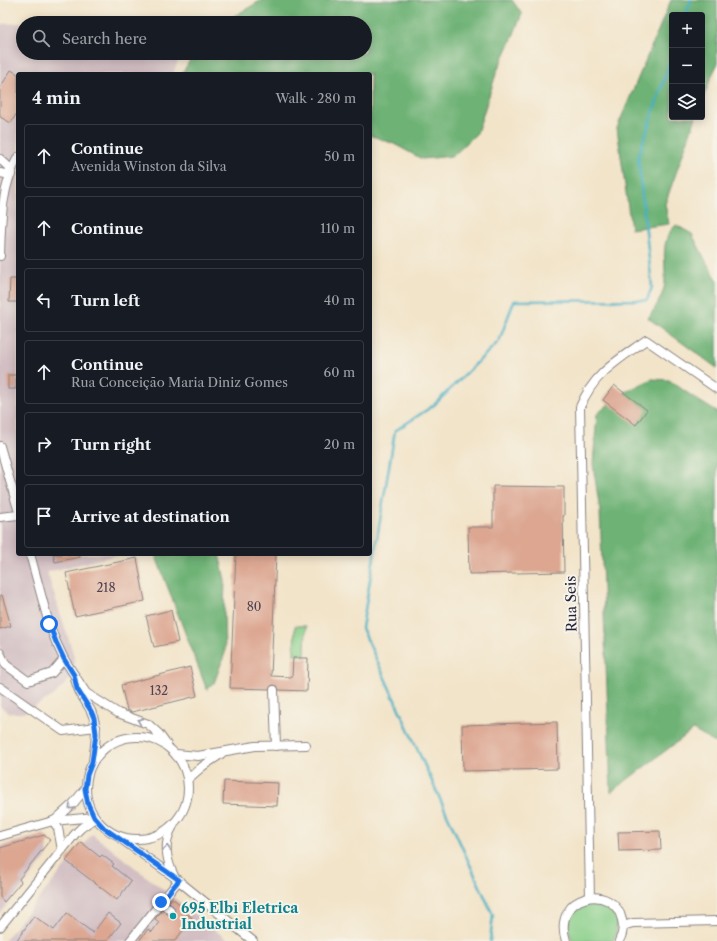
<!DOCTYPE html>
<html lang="en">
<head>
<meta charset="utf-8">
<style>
	body { margin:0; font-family:"Libre Caslon Text",serif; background:#242831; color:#f1f3f6 }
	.controls { position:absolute; right:12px; top:12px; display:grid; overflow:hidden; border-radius:4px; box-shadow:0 2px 10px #0003 }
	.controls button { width:36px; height:36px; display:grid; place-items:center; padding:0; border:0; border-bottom:1px solid #363941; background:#171b24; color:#f1f3f6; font:20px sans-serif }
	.stop { position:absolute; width:12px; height:12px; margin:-9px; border:3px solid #1a73e8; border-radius:50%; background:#fff }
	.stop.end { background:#1a73e8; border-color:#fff; box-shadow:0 1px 4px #0008 }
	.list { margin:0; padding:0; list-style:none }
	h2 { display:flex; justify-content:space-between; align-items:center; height:52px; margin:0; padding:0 16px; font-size:17px }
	h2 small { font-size:13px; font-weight:400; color:#9ea1a6 }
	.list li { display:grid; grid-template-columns:26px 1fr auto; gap:12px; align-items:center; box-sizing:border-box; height:64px; margin:0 8px 8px; padding:0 8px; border:1px solid #363941; border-radius:4px }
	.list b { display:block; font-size:15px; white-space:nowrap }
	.list p { margin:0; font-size:13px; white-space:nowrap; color:#9ea1a6 }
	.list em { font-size:13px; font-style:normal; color:#9ea1a6 }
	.icon { flex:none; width:22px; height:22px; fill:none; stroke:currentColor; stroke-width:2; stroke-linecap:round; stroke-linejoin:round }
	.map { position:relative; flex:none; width:717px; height:941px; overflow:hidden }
	.search { position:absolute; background:#171b24; box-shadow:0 2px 10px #0003; left:16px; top:16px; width:356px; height:44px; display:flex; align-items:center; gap:10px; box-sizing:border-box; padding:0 14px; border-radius:22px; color:#9ea1a6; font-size:15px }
	.panel { position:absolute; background:#171b24; box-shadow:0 2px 10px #0003; left:16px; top:72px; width:356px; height:484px; border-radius:4px }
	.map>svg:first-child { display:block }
</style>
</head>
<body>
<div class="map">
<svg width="717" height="941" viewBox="0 0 717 941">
	<rect width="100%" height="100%" fill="#f7f3e8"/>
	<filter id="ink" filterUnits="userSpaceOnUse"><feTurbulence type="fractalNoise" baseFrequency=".025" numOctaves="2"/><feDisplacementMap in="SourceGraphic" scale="8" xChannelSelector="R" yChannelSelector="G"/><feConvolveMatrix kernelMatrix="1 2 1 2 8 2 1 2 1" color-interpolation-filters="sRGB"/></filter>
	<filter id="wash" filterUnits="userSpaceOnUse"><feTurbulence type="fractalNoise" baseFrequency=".012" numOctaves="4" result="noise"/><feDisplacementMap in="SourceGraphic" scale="16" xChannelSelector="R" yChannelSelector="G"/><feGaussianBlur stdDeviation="0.9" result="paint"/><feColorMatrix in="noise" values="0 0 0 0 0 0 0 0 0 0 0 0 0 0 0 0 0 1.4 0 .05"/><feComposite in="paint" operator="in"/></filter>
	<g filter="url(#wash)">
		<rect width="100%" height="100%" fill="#f2e4c9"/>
		<g fill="#d2bec3">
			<path d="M159 18 169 23H34Z"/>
			<path d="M23 23V53H181L173 74H18V554H121L47 572 74 656V675L53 696 23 713H9L0 706V24Z"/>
			<path d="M45 834 48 855 0 914V846Z"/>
			<path d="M92 834 229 941H4Z"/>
		</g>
		<g fill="#89cf8a" stroke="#567862">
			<path d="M295 626H306L305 655H294Z"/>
			<path d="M591 903C612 905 623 921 613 941H573C562 924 573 908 591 903Z"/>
		</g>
		<g fill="#6eb276" stroke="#486a58">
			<path d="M262 0H512L522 14 511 41 497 71 477 133 453 156 422 159 394 144 370 135V74H182L194 53H365V23H222Z"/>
			<path d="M671 0H717V65L712 75 702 101V15H672V117H696L665 204 669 224 631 229 617 128Z"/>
			<path d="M676 225 692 234 708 265 717 279V368L648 318C656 307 664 295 665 281 666 261 659 240 676 225Z"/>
			<path d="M652 379 669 380 699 401 717 412V744L693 730 611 792 600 511 593 464 597 414 621 394Z"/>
			<path d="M155 554H219L225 580 224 613 225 653 214 683 207 690Z"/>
		</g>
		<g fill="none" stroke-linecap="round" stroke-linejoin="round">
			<g stroke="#46b0c5" stroke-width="2.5">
				<path d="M686 15 691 0"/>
				<path d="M490 941 493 915 362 628 395 431 434 405 499 341 514 301 647 300 652 287 638 157 672 56"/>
			</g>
		</g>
		<g id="blocks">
			<g fill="#dca691">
				<path d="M11 70 18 74V111L11 123 0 117V88Z"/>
				<path d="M10 279H18V302H9Z"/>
				<rect x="8" y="375" width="8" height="14"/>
				<path d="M614 385 647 410 636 425 603 400Z"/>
				<path d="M493 486 564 487V516H563L564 572 469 574 468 527H493Z"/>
				<path d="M53 554H80V557L55 562Z"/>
				<path d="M236 554H276L271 676 292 677 293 658H308L307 691 279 690 278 687 274 685 271 686 269 689 230 688Z"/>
				<path d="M137 558 145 601 75 616 66 573Z"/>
				<path d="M0 595H2L11 626 0 629Z"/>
				<path d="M171 610 178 642 154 647 146 616Z"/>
				<path d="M190 667 197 696 132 712 127 710 121 685Z"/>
				<path d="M557 722 558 769 463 771 462 725Z"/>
				<path d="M224 781 278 783 277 806 223 804Z"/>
				<path d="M660 831 661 850 619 851 618 832Z"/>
				<path d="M44 835 50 840 19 879 21 882 4 902 0 897V848Z"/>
				<path d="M81 842 100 857 102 855 114 864 112 866 131 881 117 900 66 861Z"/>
				<path d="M172 898 187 910 185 913 192 918 175 941H139L148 929 152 932 159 922 155 919 162 910 169 915 174 913 175 908 169 902Z"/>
				<path d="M67 913 93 933 108 913 121 923 107 941H16L34 916 54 930Z"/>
			</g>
		</g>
	</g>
	<g filter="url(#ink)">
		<use href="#blocks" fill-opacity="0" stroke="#8a8382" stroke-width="1"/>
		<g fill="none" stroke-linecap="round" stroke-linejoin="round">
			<defs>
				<g id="minor">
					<path d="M0 159 12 170"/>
					<path d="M0 173 11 175"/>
					<path d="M0 256C1 222 1 188 18 157"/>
					<path d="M0 446 18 509"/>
					<path d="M0 517 18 515"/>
					<path d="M30 554 49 624 56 642 64 659 86 693 118 713 148 724 159 734 167 745"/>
					<path d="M0 653 6 665 28 681 52 673 64 659"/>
					<path d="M75 678C78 693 84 698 91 711 99 728 95 744 93 761"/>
					<path d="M0 687 63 731 96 727"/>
					<path d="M274 690 276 746"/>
					<circle cx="137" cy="788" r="51"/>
					<path d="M176 754 198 756 255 746 306 745"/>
					<path d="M188 779 203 766 221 754"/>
					<path d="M53 821 58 828 62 850"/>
					<path d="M54 821 73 804 85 789"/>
					<path d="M173 826C163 843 166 859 174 876"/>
					<path d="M0 836 53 821 95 817"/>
					<path d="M121 839 174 877 253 941"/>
					<path d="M590 897 580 407C594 373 617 361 646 340L717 389"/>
					<path d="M161 902 170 910"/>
					<path d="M623 926 633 923 717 921"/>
					<path d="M0 927 75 834 81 828 95 818"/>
					<path d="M130 941 179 880"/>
					<path d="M566 941C551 894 614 882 622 920 624 928 623 934 619 941"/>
				</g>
			</defs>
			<use href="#minor" stroke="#8a8382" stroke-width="10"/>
			<use href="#minor" stroke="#fff" stroke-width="8"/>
		</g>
		<defs><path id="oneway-chevron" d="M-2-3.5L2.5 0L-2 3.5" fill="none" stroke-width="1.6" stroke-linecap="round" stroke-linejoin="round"/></defs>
		<g stroke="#9c9ca7">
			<use href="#oneway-chevron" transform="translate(140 721) rotate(-159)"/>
			<use href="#oneway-chevron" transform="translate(71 807) rotate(136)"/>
			<use href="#oneway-chevron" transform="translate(167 848) rotate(-86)"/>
		</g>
	</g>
	<g fill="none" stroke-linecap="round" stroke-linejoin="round" filter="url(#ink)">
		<path stroke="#1a73e8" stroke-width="5" d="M49 624 56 642 64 659 74 675 77 689 91 711 94 718 96 734 92 762 87 775 85 789 88 804 94 817 104 828 179 880 161 902"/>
	</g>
	<circle fill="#0f9aa8" stroke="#f7f3e8" stroke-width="1.5" cx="173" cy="916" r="4"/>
	<g text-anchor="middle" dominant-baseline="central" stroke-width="4" stroke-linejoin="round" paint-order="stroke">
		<g font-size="12" fill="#504350">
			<text x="106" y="587">218</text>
			<text x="254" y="606">80</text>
			<text x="159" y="690">132</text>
		</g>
		<g font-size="14" fill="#22223b" stroke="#f7f3e8">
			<text transform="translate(571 604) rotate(-91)">Rua Seis</text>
		</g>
		<g font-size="14" font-weight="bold" fill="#0d838f" stroke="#f7f3e8" text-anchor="start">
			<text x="181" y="908">695 Elbi Eletrica<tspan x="181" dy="16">Industrial</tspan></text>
		</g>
	</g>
</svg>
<div class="controls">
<button>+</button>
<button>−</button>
<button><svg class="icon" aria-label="layers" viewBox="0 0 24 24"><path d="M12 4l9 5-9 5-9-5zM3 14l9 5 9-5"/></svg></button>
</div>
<div class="stop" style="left:49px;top:624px"></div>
<div class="stop end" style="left:161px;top:902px"></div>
<div class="search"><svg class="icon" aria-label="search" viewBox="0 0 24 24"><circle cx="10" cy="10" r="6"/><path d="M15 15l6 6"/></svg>Search here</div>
<section class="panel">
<h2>4 min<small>Walk · 280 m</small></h2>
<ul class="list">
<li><svg class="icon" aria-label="ahead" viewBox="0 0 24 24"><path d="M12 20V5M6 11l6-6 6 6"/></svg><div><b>Continue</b><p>Avenida Winston da Silva</p></div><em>50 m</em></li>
<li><svg class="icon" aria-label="ahead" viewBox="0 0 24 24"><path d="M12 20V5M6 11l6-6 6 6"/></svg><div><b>Continue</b></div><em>110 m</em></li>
<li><svg class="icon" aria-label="left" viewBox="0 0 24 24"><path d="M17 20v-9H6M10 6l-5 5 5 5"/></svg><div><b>Turn left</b></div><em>40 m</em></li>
<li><svg class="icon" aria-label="ahead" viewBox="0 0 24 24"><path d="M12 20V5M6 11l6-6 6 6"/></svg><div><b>Continue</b><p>Rua Conceição Maria Diniz Gomes</p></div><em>60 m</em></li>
<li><svg class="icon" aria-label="right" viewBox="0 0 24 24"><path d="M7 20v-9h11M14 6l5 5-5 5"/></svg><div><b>Turn right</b></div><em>20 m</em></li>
<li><svg class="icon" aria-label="arrive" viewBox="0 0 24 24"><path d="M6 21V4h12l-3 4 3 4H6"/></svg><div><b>Arrive at destination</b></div></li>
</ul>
</section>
</div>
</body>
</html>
